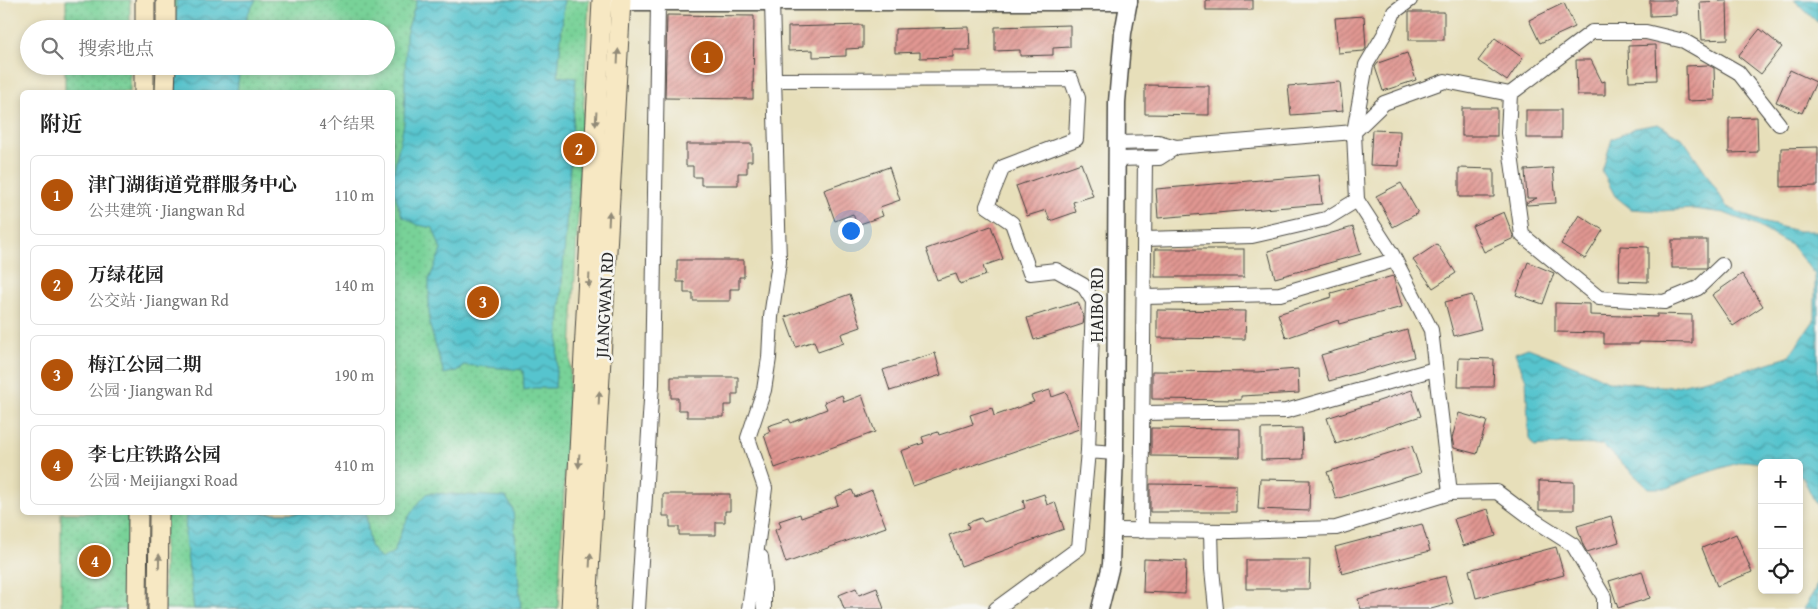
<!DOCTYPE html>
<html lang="zh">
<head>
<meta charset="utf-8">
<style>
	body { margin:0; font-family:"Gentium Book Plus","Noto Serif SC",serif; background:#f6f6f6; color:#222 }
	.controls { position:absolute; right:15px; bottom:15px; display:grid; overflow:hidden; border-radius:8px; box-shadow:0 2px 8px #0003 }
	.controls button { width:45px; height:45px; display:grid; place-items:center; padding:0; border:0; border-bottom:1px solid #e0e0e0; background:#fff; color:#222; font:25px sans-serif }
	.you { position:absolute; left:850px; top:230px; width:18px; height:18px; margin:-12px; border:4px solid #fff; border-radius:50%; background:#1a73e8; box-shadow:0 0 0 8px #1a73e833 }
	.badge { display:grid; place-items:center; width:32px; height:32px; border-radius:50%; background:#b45309; color:#fff; font-size:16px; font-weight:700 }
	.pin { position:absolute; translate:-50% -50%; border:2px solid #fff; box-shadow:0 1px 5px #0006 }
	.list { margin:0; padding:0; list-style:none }
	h2 { display:flex; justify-content:space-between; align-items:center; height:65px; margin:0; padding:0 20px; font-size:21px }
	h2 small { font-size:16px; font-weight:400; color:#767676 }
	.list li { display:grid; grid-template-columns:32px 1fr auto; gap:15px; align-items:center; box-sizing:border-box; height:80px; margin:0 10px 10px; padding:0 10px; border:1px solid #e0e0e0; border-radius:8px }
	.list b { display:block; font-size:19px; white-space:nowrap }
	.list p { margin:0; font-size:16px; white-space:nowrap; color:#767676 }
	.list em { font-size:16px; font-style:normal; color:#767676 }
	.icon { flex:none; width:28px; height:28px; fill:none; stroke:currentColor; stroke-width:2; stroke-linecap:round; stroke-linejoin:round }
	.map { position:relative; flex:none; width:1818px; height:609px; overflow:hidden }
	.search { position:absolute; background:#fff; box-shadow:0 2px 8px #0003; left:20px; top:20px; width:375px; height:55px; display:flex; align-items:center; gap:12px; box-sizing:border-box; padding:0 18px; border-radius:28px; color:#767676; font-size:19px }
	.panel { position:absolute; background:#fff; box-shadow:0 2px 8px #0003; left:20px; top:90px; width:375px; height:425px; border-radius:8px }
	.map>svg:first-child { display:block }
</style>
</head>
<body>
<div class="map">
<svg width="1818" height="609" viewBox="0 0 1818 609">
	<defs>
		<pattern id="grass-dots" width="8" height="8" patternUnits="userSpaceOnUse" patternTransform="scale(1.25)"><rect width="8" height="8" fill="#78d298"/><path d="M2 2h.1M6 6h.1" fill="none" stroke="#68b483" stroke-width="1.8" stroke-linecap="round"/></pattern>
		<pattern id="water-waves" width="16" height="10" patternUnits="userSpaceOnUse" patternTransform="scale(1.25)"><rect width="16" height="10" fill="#57c4ce"/><path d="M0 5q4-4 8 0t8 0" fill="none" stroke="#489fa7"/></pattern>
		<pattern id="building-hatch" width="6" height="6" patternUnits="userSpaceOnUse" patternTransform="scale(1.25)"><rect width="6" height="6" fill="#e19792"/><path d="M-1 1l2-2M0 6l6-6M5 7l2-2" fill="none" stroke="#b77b77"/></pattern>
	</defs>
	<rect width="100%" height="100%" fill="#f6f6f2"/>
	<filter id="ink" filterUnits="userSpaceOnUse"><feTurbulence type="fractalNoise" baseFrequency=".02" numOctaves="2"/><feDisplacementMap in="SourceGraphic" scale="10" xChannelSelector="R" yChannelSelector="G"/><feConvolveMatrix kernelMatrix="1 2 1 2 8 2 1 2 1" color-interpolation-filters="sRGB"/></filter>
	<filter id="wash" filterUnits="userSpaceOnUse"><feTurbulence type="fractalNoise" baseFrequency=".0096" numOctaves="4" result="noise"/><feDisplacementMap in="SourceGraphic" scale="20" xChannelSelector="R" yChannelSelector="G"/><feGaussianBlur stdDeviation="1.12" result="paint"/><feColorMatrix in="noise" values="0 0 0 0 0 0 0 0 0 0 0 0 0 0 0 0 0 1.4 0 .05"/><feComposite in="paint" operator="in"/></filter>
	<g filter="url(#wash)">
		<rect width="100%" height="100%" fill="#e7dfba"/>
		<g fill="url(#grass-dots)" stroke="#527e62">
			<rect x="66" y="0" width="64" height="29"/>
			<path d="M167 0H589L558 609H164V513L392 512V92H166V66H386V29H167Z"/>
			<rect x="65" y="66" width="65" height="26"/>
			<rect x="61" y="513" width="68" height="96"/>
		</g>
		<g fill="url(#water-waves)" stroke="#41787c">
			<path d="M176 0H256L247 15 246 29H176Z"/>
			<path d="M417 0H564L558 76 576 78 555 388H534L524 390 523 370 463 365 461 370 444 374 429 323V280L441 250 433 228 418 225 402 216 393 189V174L404 123 406 34Z"/>
			<path d="M1794 0H1818V23Z"/>
			<path d="M175 66H240L237 92H175Z"/>
			<path d="M1658 124 1683 139 1705 171 1727 207 1762 222 1798 231H1818V508L1803 478 1799 476V463H1762L1744 461 1696 476 1668 488H1648L1603 445 1562 444 1535 447 1529 439 1526 380 1515 353 1528 348 1583 369 1608 381 1671 387 1746 370 1788 357 1815 319V275L1792 246 1757 226 1724 213 1693 209 1660 211 1631 209 1615 196 1602 171 1612 139 1635 128Z"/>
			<path d="M428 493 506 497 513 509 521 609H194L185 538 186 513H366L370 546 381 559 394 552C403 526 408 513 428 493Z"/>
			<path d="M1818 577V609H1803L1815 590Z"/>
		</g>
		<g id="blocks">
			<g fill="url(#building-hatch)">
				<rect x="1206" y="0" width="47" height="10"/>
				<path d="M1650 0H1676V15L1650 16Z"/>
				<path d="M1727 1 1728 39 1702 40 1700 2Z"/>
				<path d="M1564 3 1575 27 1540 43 1529 20Z"/>
				<rect x="1409" y="12" width="35" height="28"/>
				<path d="M667 15 754 16 753 99 665 98Z"/>
				<path d="M1364 16 1366 48 1364 51 1338 53 1335 18Z"/>
				<path d="M863 25V48L846 49V56L813 57V50L788 51V27Z"/>
				<path d="M1070 25V47L1053 48V55L1020 56V50L995 51V27Z"/>
				<path d="M969 27 970 50H953V57L920 58V52L895 53V29Z"/>
				<path d="M1760 29 1782 47 1761 74 1738 56Z"/>
				<path d="M1495 38 1523 58 1507 81 1478 61Z"/>
				<path d="M1656 45 1657 80 1629 81 1628 46Z"/>
				<path d="M1407 53 1416 80 1383 91 1375 67 1378 63Z"/>
				<path d="M1576 60H1591L1602 82 1605 81V95H1577Z"/>
				<path d="M1708 65 1714 68 1715 100 1687 101 1686 66Z"/>
				<path d="M1790 70 1816 82 1802 113 1776 102Z"/>
				<path d="M1340 82 1343 111 1291 115 1288 86Z"/>
				<path d="M1145 85 1209 86V115L1145 114Z"/>
				<rect x="1462" y="108" width="35" height="28"/>
				<rect x="1526" y="110" width="35" height="28"/>
				<path d="M1757 117 1758 152 1729 153V118Z"/>
				<path d="M1372 130 1400 131 1399 166 1370 165Z"/>
				<path d="M686 144H752V161H747V173H738V185H701V177H693V166H686Z"/>
				<path d="M1818 147V186L1781 187V148Z"/>
				<path d="M1081 163 1093 196 1073 202 1076 212 1050 221 1046 210 1027 216 1016 186Z"/>
				<path d="M889 167 900 200 880 207 883 216 857 225 853 214 835 221 824 190Z"/>
				<path d="M1459 168 1494 169V197H1459Z"/>
				<path d="M1553 168 1556 203 1527 205 1526 203 1537 198H1527L1525 170Z"/>
				<path d="M1319 175 1322 204 1158 218 1156 189Z"/>
				<path d="M1401 183 1418 213 1393 227 1376 196Z"/>
				<path d="M1504 212 1514 238 1484 252 1472 226Z"/>
				<path d="M1579 215 1603 230 1585 259 1561 244Z"/>
				<path d="M991 226 1003 259 983 266 986 275 960 284 956 274 937 280 926 249Z"/>
				<path d="M1353 227 1361 254 1275 278 1268 251Z"/>
				<rect x="1672" y="240" width="35" height="28"/>
				<path d="M1437 244 1456 273 1433 288 1413 260Z"/>
				<path d="M1620 246 1648 247V282L1619 281Z"/>
				<rect x="1155" y="249" width="89" height="28"/>
				<path d="M677 260H744V277H739V289H730V301H693V293H684V282H677Z"/>
				<path d="M1528 262 1554 273 1543 304 1516 295Z"/>
				<path d="M1742 274 1763 306 1733 326 1712 295Z"/>
				<path d="M1393 276 1402 307 1339 324 1338 320 1286 338 1278 314 1332 297 1331 293Z"/>
				<path d="M850 294 861 327 841 334 844 343 818 352 814 341 796 347 785 317Z"/>
				<path d="M1472 295 1481 329 1454 336 1445 302Z"/>
				<path d="M1078 302 1084 318 1083 324 1034 340 1027 318Z"/>
				<path d="M1555 303 1590 304V315L1657 317V314L1692 315V343L1639 342V344H1604V333L1555 332Z"/>
				<path d="M1157 310 1246 311 1245 339 1157 338Z"/>
				<path d="M1407 330 1414 357 1329 381 1321 355Z"/>
				<path d="M935 353 941 375 890 391 883 370Z"/>
				<path d="M1459 358 1494 359 1493 387H1458Z"/>
				<path d="M1298 369 1299 393 1241 396V400L1152 399V371L1257 372Z"/>
				<path d="M671 377H738V394H732V405H724V417H687V410H678V398H671Z"/>
				<path d="M1050 390 1052 397 1066 392 1079 429 913 486 901 451 924 443 922 437 938 432 939 435 973 424 970 415 992 408 994 416 1034 402 1031 396Z"/>
				<path d="M1412 390 1421 416 1336 444 1327 418Z"/>
				<path d="M842 395 844 402 862 395 875 432 775 468 764 435 770 432 768 426 789 419 791 423 827 409 824 402Z"/>
				<path d="M1459 413 1487 421 1477 454 1454 448 1452 438Z"/>
				<path d="M1151 428 1240 429V457L1151 456Z"/>
				<path d="M1302 428 1303 459 1261 460V429Z"/>
				<path d="M1412 446 1421 473 1336 499 1327 472Z"/>
				<path d="M1260 479 1310 480 1309 511 1258 509Z"/>
				<path d="M1539 481 1574 482V510H1539Z"/>
				<path d="M1150 484 1236 485V512H1150Z"/>
				<path d="M852 490 855 497 872 490 886 527 786 563 775 530 781 527 779 521 800 514 801 518 838 505 835 497Z"/>
				<path d="M663 494H730V511H725V522H716V535H679V527H670V516H663Z"/>
				<path d="M1044 494 1047 505 1055 502 1064 529 961 566 949 535 969 528 967 523 981 518 984 522 1025 508 1023 501Z"/>
				<path d="M1488 509 1496 536 1463 546 1454 519Z"/>
				<path d="M1611 516 1619 542 1587 552 1583 545 1577 526Z"/>
				<path d="M1422 524 1430 551 1342 574 1335 547Z"/>
				<path d="M1736 534 1752 572 1717 586 1702 548Z"/>
				<path d="M1556 547 1564 575 1476 598 1469 570Z"/>
				<path d="M1144 559 1186 561 1185 594 1143 592Z"/>
				<path d="M1246 560H1310L1309 589H1246Z"/>
				<path d="M1642 571 1650 598 1618 608 1609 581Z"/>
				<path d="M1445 576 1453 603 1431 609H1361L1358 599Z"/>
				<path d="M856 588 859 595 877 588 884 609H844L839 595Z"/>
			</g>
		</g>
	</g>
	<g filter="url(#ink)">
		<use href="#blocks" fill-opacity="0" stroke="#474640" stroke-width="1"/>
		<g fill="none" stroke-linecap="round" stroke-linejoin="round">
			<defs>
				<g id="minor">
					<path d="M774 80 1071 79 1078 98 1076 139 1003 167 987 206 1012 223 1030 273 1056 270 1083 285 1093 301 1088 451"/>
					<path d="M1354 132 1384 103 1445 81 1510 94"/>
					<path d="M1354 132 1366 65 1385 33 1394 12 1410 0"/>
					<path d="M1117 143 1158 142 1176 147 1354 132 1357 200 1392 254 1431 330 1450 493"/>
					<path d="M1117 159 1159 158 1176 147"/>
					<path d="M1144 239 1252 236 1326 219 1357 200"/>
					<path d="M1722 265 1698 288 1664 302 1599 298 1522 235 1508 133 1510 94 1592 32H1646L1684 41 1738 72 1779 124"/>
					<path d="M1144 297 1280 294 1395 260"/>
					<path d="M1143 413 1286 411 1435 369"/>
					<path d="M1112 530 1231 531 1336 528 1450 493 1497 492 1537 522 1573 545 1604 597V609"/>
					<path d="M1141 531 1145 158"/>
					<path d="M1211 531 1212 569 1216 609"/>
					<path d="M761 557 764 588V609"/>
					<path d="M638 609 652 384 658 2"/>
					<path d="M749 609 765 488 748 438 764 390 769 358 771 317 779 262 772 2"/>
					<path d="M996 609 1079 548 1088 451 1115 453"/>
				</g>
				<g id="tertiary">
					<path d="M609 2H1129"/>
					<path d="M1100 609 1111 565 1115 453 1117 102 1123 33 1129 0"/>
				</g>
				<g id="secondary">
					<path d="M145 29V0"/>
					<path d="M166 29V0"/>
					<path d="M144 92V66"/>
					<path d="M165 92 166 66"/>
					<path d="M137 609 138 512"/>
					<path d="M158 609 159 512"/>
					<path d="M571 609 602 0"/>
					<path d="M587 609 621 0"/>
				</g>
			</defs>
			<use href="#minor" stroke="#474640" stroke-width="16"/>
			<use href="#tertiary" stroke="#474640" stroke-width="19"/>
			<use href="#secondary" stroke="#474640" stroke-width="21"/>
			<use href="#minor" stroke="#fff" stroke-width="14"/>
			<use href="#tertiary" stroke="#fff" stroke-width="16"/>
			<use href="#secondary" stroke="#f7e8c3" stroke-width="19"/>
		</g>
		<defs><path id="oneway-solid" d="M-6-.8H1V-3.2L6.5 0L1 3.2V.8H-6Z" transform="scale(1.25)"/></defs>
		<g fill="#918a77">
			<use href="#oneway-solid" transform="translate(618 56) rotate(-87)"/>
			<use href="#oneway-solid" transform="translate(596 119) rotate(93)"/>
			<use href="#oneway-solid" transform="translate(609 218) rotate(-87)"/>
			<use href="#oneway-solid" transform="translate(589 281) rotate(93)"/>
			<use href="#oneway-solid" transform="translate(599 398) rotate(-87)"/>
			<use href="#oneway-solid" transform="translate(579 461) rotate(93)"/>
			<use href="#oneway-solid" transform="translate(590 560) rotate(-87)"/>
			<use href="#oneway-solid" transform="translate(159 561) rotate(-89)"/>
		</g>
	</g>
	<g text-anchor="middle" dominant-baseline="central" stroke-width="5" stroke-linejoin="round" paint-order="stroke">
		<g font-size="18" fill="#2b2b2b" stroke="#f6f6f2">
			<text transform="translate(604 305) rotate(-87)">JIANGWAN RD</text>
			<text transform="translate(1096 305) rotate(-90)">HAIBO RD</text>
		</g>
	</g>
</svg>
<div class="controls">
<button>+</button>
<button>−</button>
<button><svg class="icon" aria-label="locate" viewBox="0 0 24 24"><circle cx="12" cy="12" r="6"/><path d="M12 2v4M12 18v4M2 12h4M18 12h4"/></svg></button>
</div>
<div class="you"></div>
<div class="pin badge" style="left:707px;top:57px">1</div>
<div class="pin badge" style="left:579px;top:149px">2</div>
<div class="pin badge" style="left:483px;top:302px">3</div>
<div class="pin badge" style="left:95px;top:561px">4</div>
<div class="search"><svg class="icon" aria-label="search" viewBox="0 0 24 24"><circle cx="10" cy="10" r="6"/><path d="M15 15l6 6"/></svg>搜索地点</div>
<section class="panel">
<h2>附近<small>4个结果</small></h2>
<ul class="list">
<li><span class="badge">1</span><div><b>津门湖街道党群服务中心</b><p>公共建筑 · Jiangwan Rd</p></div><em>110 m</em></li>
<li><span class="badge">2</span><div><b>万绿花园</b><p>公交站 · Jiangwan Rd</p></div><em>140 m</em></li>
<li><span class="badge">3</span><div><b>梅江公园二期</b><p>公园 · Jiangwan Rd</p></div><em>190 m</em></li>
<li><span class="badge">4</span><div><b>李七庄铁路公园</b><p>公园 · Meijiangxi Road</p></div><em>410 m</em></li>
</ul>
</section>
</div>
</body>
</html>
